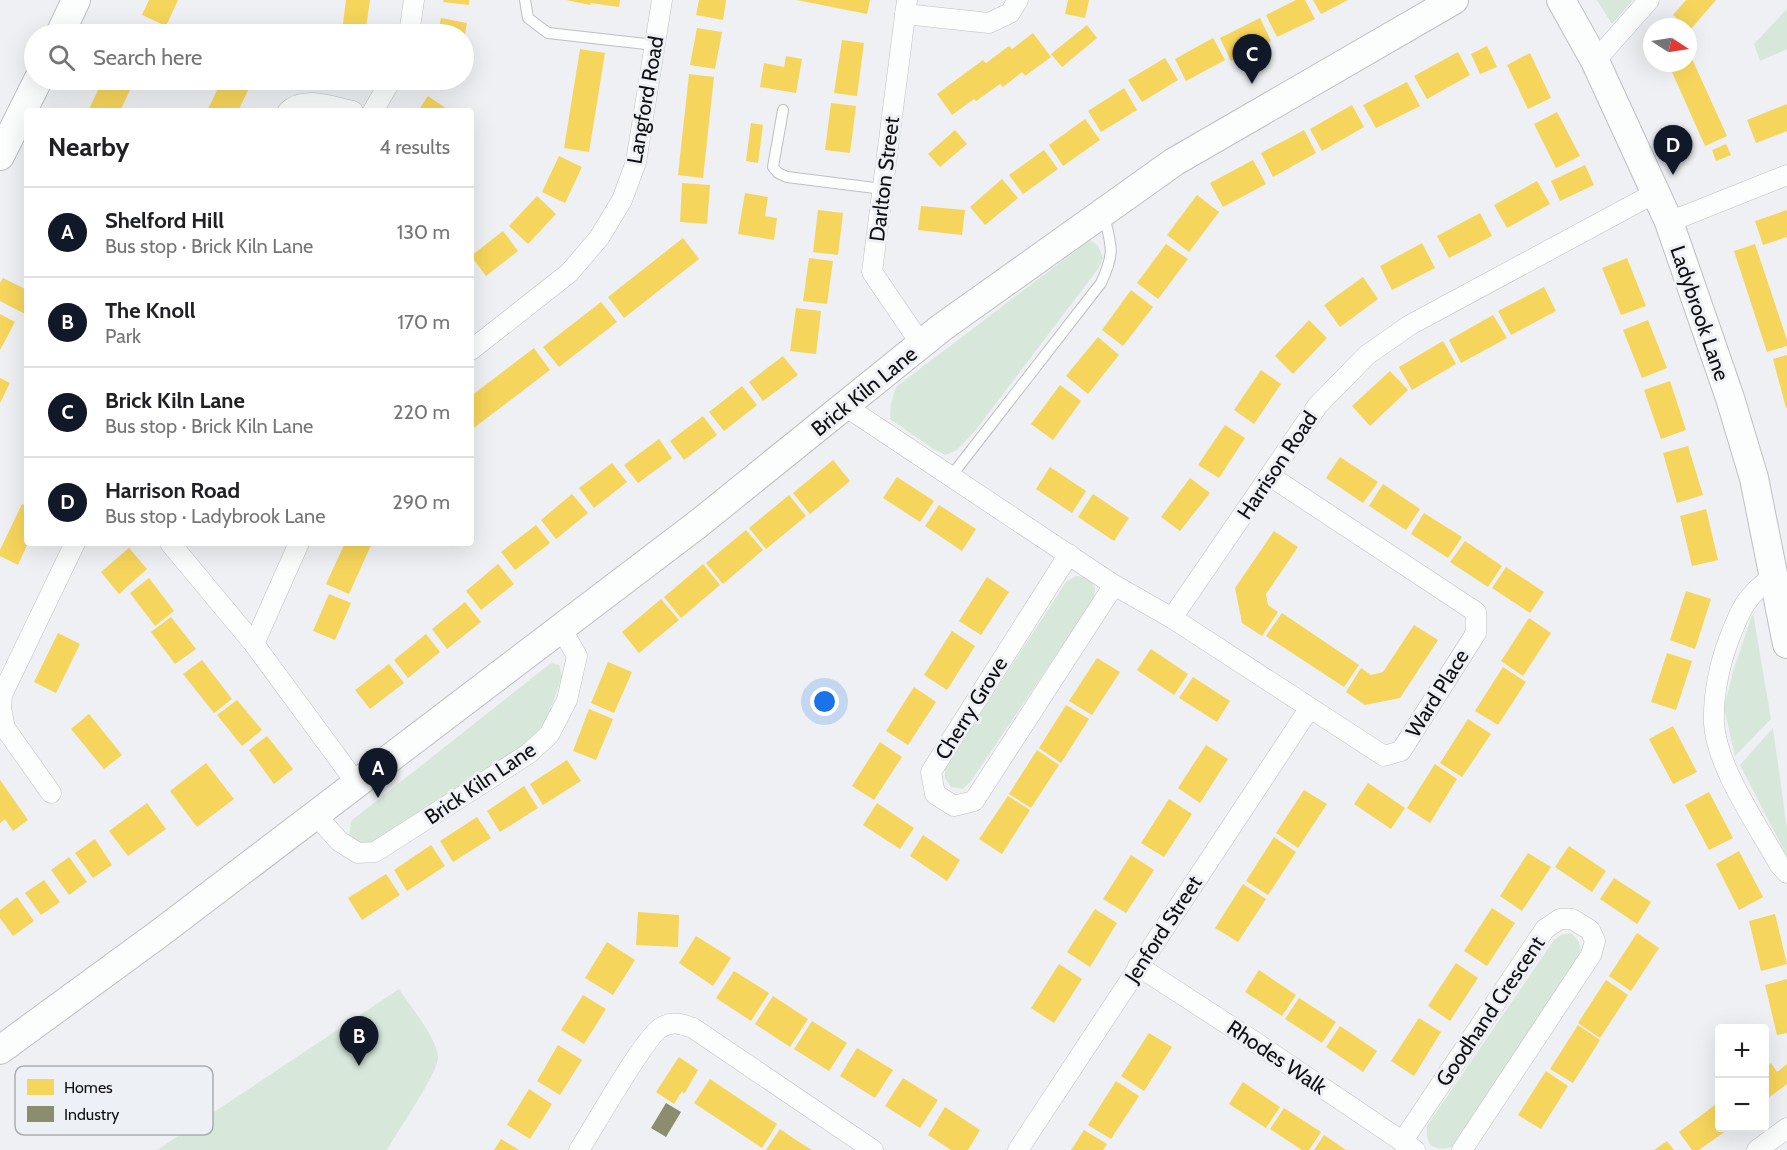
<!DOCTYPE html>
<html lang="en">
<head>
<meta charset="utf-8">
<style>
	body { margin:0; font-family:Cabin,sans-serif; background:#f6f6f6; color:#202124 }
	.controls { position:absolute; right:18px; bottom:18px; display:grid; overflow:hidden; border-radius:6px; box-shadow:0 6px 24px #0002 }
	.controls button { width:54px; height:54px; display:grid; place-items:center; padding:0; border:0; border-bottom:2px solid #e0e0e0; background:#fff; color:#202124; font:30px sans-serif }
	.compass { position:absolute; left:1643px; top:18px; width:54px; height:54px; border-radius:50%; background:#fff; box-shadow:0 6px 24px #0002; rotate:102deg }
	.you { position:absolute; left:825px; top:702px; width:21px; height:21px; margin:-15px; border:4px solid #fff; border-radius:50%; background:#1a73e8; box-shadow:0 0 0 9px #1a73e833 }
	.badge { display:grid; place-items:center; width:39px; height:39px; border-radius:50%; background:#111827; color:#fff; font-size:20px; font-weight:700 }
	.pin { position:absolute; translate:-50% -50px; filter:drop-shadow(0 2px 3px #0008) }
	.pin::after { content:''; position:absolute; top:32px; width:21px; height:18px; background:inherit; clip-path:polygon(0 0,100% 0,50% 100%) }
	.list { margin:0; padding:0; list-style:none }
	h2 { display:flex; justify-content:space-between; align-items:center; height:78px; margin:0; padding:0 24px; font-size:26px }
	h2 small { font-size:20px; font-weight:400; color:#757577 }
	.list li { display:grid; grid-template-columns:39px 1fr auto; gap:18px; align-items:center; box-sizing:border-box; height:90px; padding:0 24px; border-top:2px solid #e0e0e0 }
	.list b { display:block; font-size:22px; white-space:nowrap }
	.list p { margin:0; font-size:20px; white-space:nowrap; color:#757577 }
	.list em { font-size:20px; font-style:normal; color:#757577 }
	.icon { flex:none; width:33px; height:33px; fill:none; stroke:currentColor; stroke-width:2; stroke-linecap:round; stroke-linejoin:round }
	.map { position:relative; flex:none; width:1787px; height:1150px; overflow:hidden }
	.search { position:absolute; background:#fff; box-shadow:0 6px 24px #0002; left:24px; top:24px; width:450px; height:66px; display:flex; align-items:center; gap:15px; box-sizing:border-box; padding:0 21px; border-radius:33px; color:#757577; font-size:22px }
	.panel { position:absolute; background:#fff; box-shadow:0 6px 24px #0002; left:24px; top:108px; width:450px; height:438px; border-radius:6px }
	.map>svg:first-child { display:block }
</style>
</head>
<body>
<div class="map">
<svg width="1787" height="1150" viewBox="0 0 1787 1150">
	<rect width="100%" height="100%" fill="#eef0f3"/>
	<g fill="#d7e7da">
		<path d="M1597 0H1633L1612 24Z"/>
		<path d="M1787 9V49L1760 61 1754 44Z"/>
		<path d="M1090 240 1098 246 1103 258 1098 269 975 431 957 450 945 455 932 448 890 419 891 403 896 387Z"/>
		<path d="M1076 576 1088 577 1095 588 1094 599 971 781 963 789 951 787 945 778V768L1066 582Z"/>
		<path d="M1753 613 1771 719 1735 756 1724 708 1734 668Z"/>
		<path d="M551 663 559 665 562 677 546 721 524 747 375 842 364 843 349 840 351 821Z"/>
		<path d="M1773 728 1787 829V856L1740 765Z"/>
		<path d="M1570 933C1581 940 1581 947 1580 959L1456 1145C1446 1150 1440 1150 1430 1145L1427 1136V1126L1554 940 1561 935Z"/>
		<path d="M399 989C410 1006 437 1038 438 1057 439 1071 396 1134 387 1150H157Z"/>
	</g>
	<g fill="#f6d55c">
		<path d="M149 0H178L166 26 142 15Z"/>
		<path d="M346 0H370L365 34 342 31Z"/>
		<path d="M444 0H469V5L443 2Z"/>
		<path d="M566 0H620L619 7 591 3 590 5Z"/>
		<path d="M699 0H726L723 20 696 15Z"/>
		<path d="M797 0H870L867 14Z"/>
		<path d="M1068 0H1089L1085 18 1065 14Z"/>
		<path d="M1296 0H1305L1315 19 1277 37 1266 15Z"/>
		<path d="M1313 0H1348L1321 14Z"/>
		<path d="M1686 0H1716L1690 30 1673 15Z"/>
		<path d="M441 18 467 23 465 34H438Z"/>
		<path d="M1260 18 1271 41 1231 61 1220 38Z"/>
		<path d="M126 25 146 34H122Z"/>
		<path d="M1087 25 1097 38 1062 67 1051 54Z"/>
		<path d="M697 28 722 32 715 69 690 65Z"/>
		<path d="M1033 33 1051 57 1025 76 1022 72 1003 87 1000 84 976 101 974 99 952 115 937 94 983 60 986 63 1009 46 1012 49Z"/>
		<path d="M1213 38 1225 60 1186 81 1175 59Z"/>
		<path d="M842 40 864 43 857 96 834 93Z"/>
		<path d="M1487 46 1497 67 1480 74 1471 54Z"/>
		<path d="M580 49 605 53 589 152 564 148Z"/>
		<path d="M1688 50 1727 136 1705 146 1668 63H1688Z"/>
		<path d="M1458 52 1470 75 1427 99 1414 76Z"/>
		<path d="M1530 53 1551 98 1528 109 1507 65Z"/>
		<path d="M786 56 802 59 796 93 760 87 764 63 784 67Z"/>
		<path d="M1165 58 1178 80 1142 102 1128 80Z"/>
		<path d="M689 74 714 77 703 178 678 175Z"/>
		<path d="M103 80H114L131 88 120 111H88Z"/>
		<path d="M222 80H253L238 111H207Z"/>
		<path d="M1407 82 1420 106 1376 128 1363 105Z"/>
		<path d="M1124 88 1137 110 1101 132 1088 111Z"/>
		<path d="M428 96 450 111H418Z"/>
		<path d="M831 103 856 106 850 153 825 150Z"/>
		<path d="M1787 104V131L1756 143 1747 120Z"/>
		<path d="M1352 105 1364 127 1322 151 1310 129Z"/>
		<path d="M1557 112 1580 156 1556 168 1534 124Z"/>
		<path d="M1085 119 1100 140 1063 166 1049 145Z"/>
		<path d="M751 123 763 125 758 163 746 161Z"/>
		<path d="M955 130 967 144 940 167 928 154Z"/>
		<path d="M1304 130 1316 153 1273 177 1261 153Z"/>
		<path d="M1726 144 1731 155 1716 161 1712 150Z"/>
		<path d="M1044 150 1058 169 1023 194 1009 175Z"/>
		<path d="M559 156 582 167 565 203 542 192Z"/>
		<path d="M1253 160 1266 184 1223 207 1210 183Z"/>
		<path d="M1585 165 1594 185 1560 201 1551 181Z"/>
		<path d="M1002 179 1018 198 985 225 970 207Z"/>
		<path d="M1537 181 1550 204 1507 228 1494 205Z"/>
		<path d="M682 183 710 185 707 224 680 222Z"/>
		<path d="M745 193 768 197 765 216 777 218 774 240 738 234Z"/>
		<path d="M1197 195 1219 212 1189 252 1167 235Z"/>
		<path d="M537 196 556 214 528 244 509 226Z"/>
		<path d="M921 206 965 210 962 235 918 230Z"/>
		<path d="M818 210 843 213 838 255 813 252Z"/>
		<path d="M1787 210V237L1763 245 1755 221Z"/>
		<path d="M1480 213 1492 236 1449 258 1437 236Z"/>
		<path d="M503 231 518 251 486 276 471 256Z"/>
		<path d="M683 238 699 259 624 318 608 297Z"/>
		<path d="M1422 243 1435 268 1392 290 1380 266Z"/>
		<path d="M1166 244 1188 259 1158 299 1137 283Z"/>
		<path d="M1755 244 1787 340V346L1767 352 1734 251Z"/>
		<path d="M809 258 833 261 827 304 803 301Z"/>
		<path d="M1627 258 1646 306 1621 315 1602 268Z"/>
		<path d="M1363 277 1378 299 1340 327 1324 305Z"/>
		<path d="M3 278 27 290V315L0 301V283Z"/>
		<path d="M1544 287 1556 311 1511 335 1498 311Z"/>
		<path d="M1131 290 1153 307 1123 346 1102 330Z"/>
		<path d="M601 302 617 322 559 367 543 347Z"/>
		<path d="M796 308 821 311 816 354 790 351Z"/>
		<path d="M0 314 15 322 0 350Z"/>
		<path d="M1493 315 1507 338 1461 363 1449 340Z"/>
		<path d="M1309 320 1327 338 1293 374 1275 356Z"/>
		<path d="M1648 320 1667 368 1642 378 1623 330Z"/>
		<path d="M1098 337 1119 355 1088 394 1066 376Z"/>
		<path d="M1443 341 1456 364 1412 390 1399 367Z"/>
		<path d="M534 348 550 370 471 430V396Z"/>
		<path d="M1787 355V408H1786L1773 359Z"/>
		<path d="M783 356 798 375 763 401 749 382Z"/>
		<path d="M1261 370 1281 384 1254 424 1234 410Z"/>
		<path d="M1390 371 1408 390 1370 426 1352 406Z"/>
		<path d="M0 378 10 383 0 403Z"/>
		<path d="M1670 381 1686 430 1661 439 1644 390Z"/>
		<path d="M1060 385 1081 401 1053 440 1031 424Z"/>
		<path d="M742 386 757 405 724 431 709 412Z"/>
		<path d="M703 416 717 435 684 460 670 441Z"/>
		<path d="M1225 425 1245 438 1219 478 1198 465Z"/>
		<path d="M659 439 672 458 638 483 624 465Z"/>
		<path d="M1688 446 1703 495 1677 503 1663 453Z"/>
		<path d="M1340 457 1378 482 1363 503 1326 478Z"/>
		<path d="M833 460 850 481 810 514 793 493Z"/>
		<path d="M612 463 627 482 594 508 579 488Z"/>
		<path d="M1050 467 1086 491 1072 513 1036 489Z"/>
		<path d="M897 477 934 501 920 522 883 498Z"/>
		<path d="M1190 478 1210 493 1180 531 1161 517Z"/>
		<path d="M1383 484 1420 509 1406 530 1369 506Z"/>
		<path d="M572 494 588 513 556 539 541 520Z"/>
		<path d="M1093 494 1129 518 1114 541 1078 517Z"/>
		<path d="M789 495 806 516 766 549 749 528Z"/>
		<path d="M22 504 27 506 28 543 18 565 0 556V550Z"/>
		<path d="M939 505 976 529 962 551 925 526Z"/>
		<path d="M1706 509 1718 560 1692 566 1680 516Z"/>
		<path d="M1424 513 1462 537 1448 558 1411 534Z"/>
		<path d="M536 525 550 543 515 570 501 552Z"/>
		<path d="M746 530 763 550 723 584 706 563Z"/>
		<path d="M1274 531 1298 547 1266 594 1268 605 1278 612 1262 636 1242 623 1235 588Z"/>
		<path d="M1465 541 1502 566 1488 587 1450 562Z"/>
		<path d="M345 543H372L349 594 326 584Z"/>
		<path d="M129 548 147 569 119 594 101 572Z"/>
		<path d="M498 564 514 584 481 610 466 591Z"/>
		<path d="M703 564 720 585 681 618 664 597Z"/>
		<path d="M1506 567 1544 592 1530 613 1492 588Z"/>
		<path d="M987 577 1009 592 981 635 959 621Z"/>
		<path d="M149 578 174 611 155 626 130 593Z"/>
		<path d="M1686 591 1711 599 1695 649 1670 640Z"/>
		<path d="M329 594 351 603 335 640 313 631Z"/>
		<path d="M661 599 679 620 639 653 622 632Z"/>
		<path d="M465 602 481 622 447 649 432 629Z"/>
		<path d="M1282 613 1359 665 1344 687 1266 636Z"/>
		<path d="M171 617 196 649 175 664 151 632Z"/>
		<path d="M1529 618 1551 633 1523 676 1501 661Z"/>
		<path d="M1414 625 1438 640 1400 698 1365 705 1346 692 1361 668 1371 675 1383 672Z"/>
		<path d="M952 631 975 646 947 690 924 675Z"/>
		<path d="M58 633 80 644 56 693 34 682Z"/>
		<path d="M426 634 440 652 408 678 394 660Z"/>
		<path d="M1151 649 1188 674 1174 695 1137 670Z"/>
		<path d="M1667 653 1692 661 1676 710 1651 702Z"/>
		<path d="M1097 658 1120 672 1092 715 1069 701Z"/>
		<path d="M202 660 232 699 214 713 183 674Z"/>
		<path d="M608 662 632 672 614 713 591 703Z"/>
		<path d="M389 664 404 683 370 709 355 690Z"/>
		<path d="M1503 667 1526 682 1498 725 1475 711Z"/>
		<path d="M1193 677 1230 701 1217 722 1179 698Z"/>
		<path d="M914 687 936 702 908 745 886 731Z"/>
		<path d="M237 700 262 730 242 746 217 715Z"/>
		<path d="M1066 705 1089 719 1061 763 1039 748Z"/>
		<path d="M589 709 613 719 596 760 573 751Z"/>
		<path d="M89 714 122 755 104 769 71 729Z"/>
		<path d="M1468 719 1491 734 1462 777 1440 763Z"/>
		<path d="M1673 726 1697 772 1673 784 1649 739Z"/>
		<path d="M267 736 293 769 274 784 249 750Z"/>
		<path d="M880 742 902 757 874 800 852 786Z"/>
		<path d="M1206 745 1228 759 1200 803 1178 788Z"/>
		<path d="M1037 750 1059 765 1031 808 1009 794Z"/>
		<path d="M567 760 581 781 543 805 530 784Z"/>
		<path d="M206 763 234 799 197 827 170 791Z"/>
		<path d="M1435 764 1457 779 1430 823 1407 808Z"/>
		<path d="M0 780 28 820 13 831 5 819 0 823Z"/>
		<path d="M1368 783 1405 808 1391 829 1354 804Z"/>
		<path d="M524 786 538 808 500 832 487 811Z"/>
		<path d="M1304 790 1327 804 1298 848 1276 833Z"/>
		<path d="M1709 792 1733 838 1709 850 1685 805Z"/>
		<path d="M1008 796 1030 810 1002 854 979 839Z"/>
		<path d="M1169 799 1192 814 1164 857 1141 843Z"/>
		<path d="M147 803 166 829 128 856 109 831Z"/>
		<path d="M877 803 914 828 900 849 863 825Z"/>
		<path d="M477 817 491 838 453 862 440 841Z"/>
		<path d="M923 835 960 860 947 881 910 856Z"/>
		<path d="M1274 837 1296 852 1268 895 1246 881Z"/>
		<path d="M95 839 112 865 93 878 75 853Z"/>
		<path d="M431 845 445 866 407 891 394 870Z"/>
		<path d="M1569 846 1606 871 1592 892 1555 867Z"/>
		<path d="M1739 851 1763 897 1739 910 1716 864Z"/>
		<path d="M1528 853 1551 867 1522 911 1500 896Z"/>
		<path d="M1131 855 1154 870 1126 913 1103 899Z"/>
		<path d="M69 857 87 882 69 895 51 870Z"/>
		<path d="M386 874 400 895 362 920 348 898Z"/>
		<path d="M1614 878 1651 902 1637 924 1600 899Z"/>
		<path d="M44 880 60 902 41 915 25 893Z"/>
		<path d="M1243 884 1266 899 1238 942 1215 928Z"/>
		<path d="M17 897 34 921 13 936 0 918V910Z"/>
		<path d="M1492 908 1515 923 1487 966 1464 951Z"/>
		<path d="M1095 909 1117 923 1090 967 1067 952Z"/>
		<path d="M638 912 679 915 678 947 636 945Z"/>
		<path d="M1775 914 1787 964 1761 971 1749 921Z"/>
		<path d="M1637 933 1659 948 1631 991 1609 976Z"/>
		<path d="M696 936 731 958 713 986 679 963Z"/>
		<path d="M607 942 635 960 613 995 585 978Z"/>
		<path d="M1456 963 1478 978 1450 1021 1428 1006Z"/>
		<path d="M1059 964 1082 979 1054 1023 1031 1008Z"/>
		<path d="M1259 970 1296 995 1282 1016 1245 992Z"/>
		<path d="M734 971 769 993 751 1021 716 998Z"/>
		<path d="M1787 979V1033L1777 1035 1765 985Z"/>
		<path d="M1606 980 1628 995 1600 1038 1578 1023Z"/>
		<path d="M583 995 606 1009 584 1044 561 1030Z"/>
		<path d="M773 996 808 1019 790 1047 755 1024Z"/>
		<path d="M1299 998 1336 1022 1322 1043 1285 1019Z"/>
		<path d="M1419 1018 1441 1032 1414 1076 1391 1061Z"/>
		<path d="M812 1021 847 1043 829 1071 794 1049Z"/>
		<path d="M1578 1025 1600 1040 1573 1083 1550 1069Z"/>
		<path d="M1340 1026 1377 1051 1363 1072 1326 1047Z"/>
		<path d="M1149 1033 1172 1047 1144 1091 1121 1076Z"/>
		<path d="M558 1045 582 1060 560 1095 537 1081Z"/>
		<path d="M857 1048 893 1070 875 1098 840 1076Z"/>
		<path d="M679 1057 698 1070 684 1094 682 1091 674 1104 656 1092Z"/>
		<path d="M1771 1063 1777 1072 1787 1064V1084L1764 1101V1068Z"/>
		<path d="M1546 1071 1568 1086 1541 1129 1518 1115Z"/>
		<path d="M903 1078 938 1100 920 1128 885 1106Z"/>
		<path d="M710 1079 777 1124 762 1148 694 1103Z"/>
		<path d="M1116 1081 1139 1096 1111 1139 1088 1125Z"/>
		<path d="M1243 1082 1280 1107 1266 1128 1229 1104Z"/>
		<path d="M529 1089 552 1104 530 1139 507 1125Z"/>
		<path d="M1719 1102V1128H1730L1699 1150H1692L1679 1132Z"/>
		<path d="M945 1107 980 1130 968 1150H951L928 1135Z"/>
		<path d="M1284 1108 1321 1132 1309 1150H1302L1270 1129Z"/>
		<path d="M780 1129 796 1140 812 1150H766Z"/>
		<path d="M1084 1130 1107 1144 1103 1150H1071Z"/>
		<path d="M1324 1135 1343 1148 1346 1150H1314Z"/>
		<path d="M501 1139 519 1150H494Z"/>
		<path d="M1667 1141 1674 1150H1654Z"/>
	</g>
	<path fill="#8c8c6e" d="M666 1103 681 1112 666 1137 651 1128Z"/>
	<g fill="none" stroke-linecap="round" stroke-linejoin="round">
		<defs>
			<g id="lane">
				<path d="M525 0 528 18 548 33 655 45"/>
				<path d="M783 110 773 167 778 173 787 177 883 189"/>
				<path d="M952 475 1101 283C1115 253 1112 247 1104 216"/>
			</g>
			<g id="street">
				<path d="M907 0 872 272 921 344"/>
				<path d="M905 14 989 23 1010 13 1018 0"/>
				<path d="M409 34 414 0"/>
				<path d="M1595 61 1649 0"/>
				<path d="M288 111C304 95 333 107 353 111"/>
				<path d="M373 111 391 80"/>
				<path d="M1669 222 1787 175"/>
				<path d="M471 350 569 273 599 238 622 200 636 162 662 0"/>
				<path d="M845 406 1114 585 1172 618 1384 756 1401 751 1476 633V612L1270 476"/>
				<path d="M170 543 254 644 357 784"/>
				<path d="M1069 554 931 772 935 794 954 806 974 801 1114 585"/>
				<path d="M1774 576C1746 595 1740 610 1728 642 1719 666 1713 697 1714 723 1716 766 1758 826 1779 864L1787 873"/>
				<path d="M1172 618 1318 405 1367 355 1410 325 1655 193"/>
				<path d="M254 644 299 543"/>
				<path d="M51 793 5 728 1 709 2 695 75 543"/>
				<path d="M316 815 339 841 358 853 375 852 528 754 549 735 567 700 577 656 561 628"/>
				<path d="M1138 966 1255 1042 1415 1150"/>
				<path d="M1402 1142 1545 929 1560 919H1572L1590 930 1595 941 1591 955 1462 1150"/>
				<path d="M579 1150C593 1129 646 1034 662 1027 673 1021 682 1024 693 1028L873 1150"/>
				<path d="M1018 1150 1309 709"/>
				<path d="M1757 1150 1787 1128"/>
			</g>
			<g id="secondary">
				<path d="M1561 0 1595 61 1669 222 1730 398 1754 478 1787 644"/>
				<path d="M60 34 76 0"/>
				<path d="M0 156 38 80"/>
				<path d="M0 1050 160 933 698 524 941 328 1174 162 1454 0"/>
			</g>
		</defs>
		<use href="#lane" stroke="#bebfc2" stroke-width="12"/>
		<use href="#street" stroke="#bebfc2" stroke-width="21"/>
		<use href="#secondary" stroke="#bebfc2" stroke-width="30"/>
		<use href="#lane" stroke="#fcfdfd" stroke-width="10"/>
		<use href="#street" stroke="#fcfdfd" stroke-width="20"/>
		<use href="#secondary" stroke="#fcfdfd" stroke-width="28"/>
	</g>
	<g text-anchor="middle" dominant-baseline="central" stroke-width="6" stroke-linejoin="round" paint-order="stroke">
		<g font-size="21" fill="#0e0f10" stroke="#edf0f4">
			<text transform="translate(645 100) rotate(-80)">Langford Road</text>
			<text transform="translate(884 179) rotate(-83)">Darlton Street</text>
			<text transform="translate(1700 313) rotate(71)">Ladybrook Lane</text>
			<text transform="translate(864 391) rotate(-39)">Brick Kiln Lane</text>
			<text transform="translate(1277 465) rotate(-56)">Harrison Road</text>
			<text transform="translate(1437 693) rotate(-58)">Ward Place</text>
			<text transform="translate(971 708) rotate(-58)">Cherry Grove</text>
			<text transform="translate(480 783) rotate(-34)">Brick Kiln Lane</text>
			<text transform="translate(1163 929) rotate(-57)">Jenford Street</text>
			<text transform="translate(1490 1011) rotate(-56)">Goodhand Crescent</text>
			<text transform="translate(1277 1057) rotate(34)">Rhodes Walk</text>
		</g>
	</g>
	<rect x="15" y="1066" width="198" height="69" rx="9" fill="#edf0f4" stroke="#aaacb0" stroke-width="1.5"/>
	<rect x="27" y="1079" width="27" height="16" fill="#f6d55c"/>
	<rect x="27" y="1106" width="27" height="16" fill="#8c8c6e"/>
	<g font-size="16" fill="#0e0f10">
		<text x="64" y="1093">Homes</text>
		<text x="64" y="1120">Industry</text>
	</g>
</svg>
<div class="controls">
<button>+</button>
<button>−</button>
</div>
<svg class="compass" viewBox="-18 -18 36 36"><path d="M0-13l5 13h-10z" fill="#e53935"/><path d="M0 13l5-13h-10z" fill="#757577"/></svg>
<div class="you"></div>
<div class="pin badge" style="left:378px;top:798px">A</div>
<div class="pin badge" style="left:359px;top:1066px">B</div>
<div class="pin badge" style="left:1252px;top:84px">C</div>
<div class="pin badge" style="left:1673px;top:175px">D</div>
<div class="search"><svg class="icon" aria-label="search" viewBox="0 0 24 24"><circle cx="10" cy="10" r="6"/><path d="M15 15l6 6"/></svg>Search here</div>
<section class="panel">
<h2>Nearby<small>4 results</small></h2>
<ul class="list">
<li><span class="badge">A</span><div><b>Shelford Hill</b><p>Bus stop · Brick Kiln Lane</p></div><em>130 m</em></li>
<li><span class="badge">B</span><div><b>The Knoll</b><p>Park</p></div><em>170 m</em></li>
<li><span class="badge">C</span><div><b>Brick Kiln Lane</b><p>Bus stop · Brick Kiln Lane</p></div><em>220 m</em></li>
<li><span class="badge">D</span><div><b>Harrison Road</b><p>Bus stop · Ladybrook Lane</p></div><em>290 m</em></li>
</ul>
</section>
</div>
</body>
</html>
